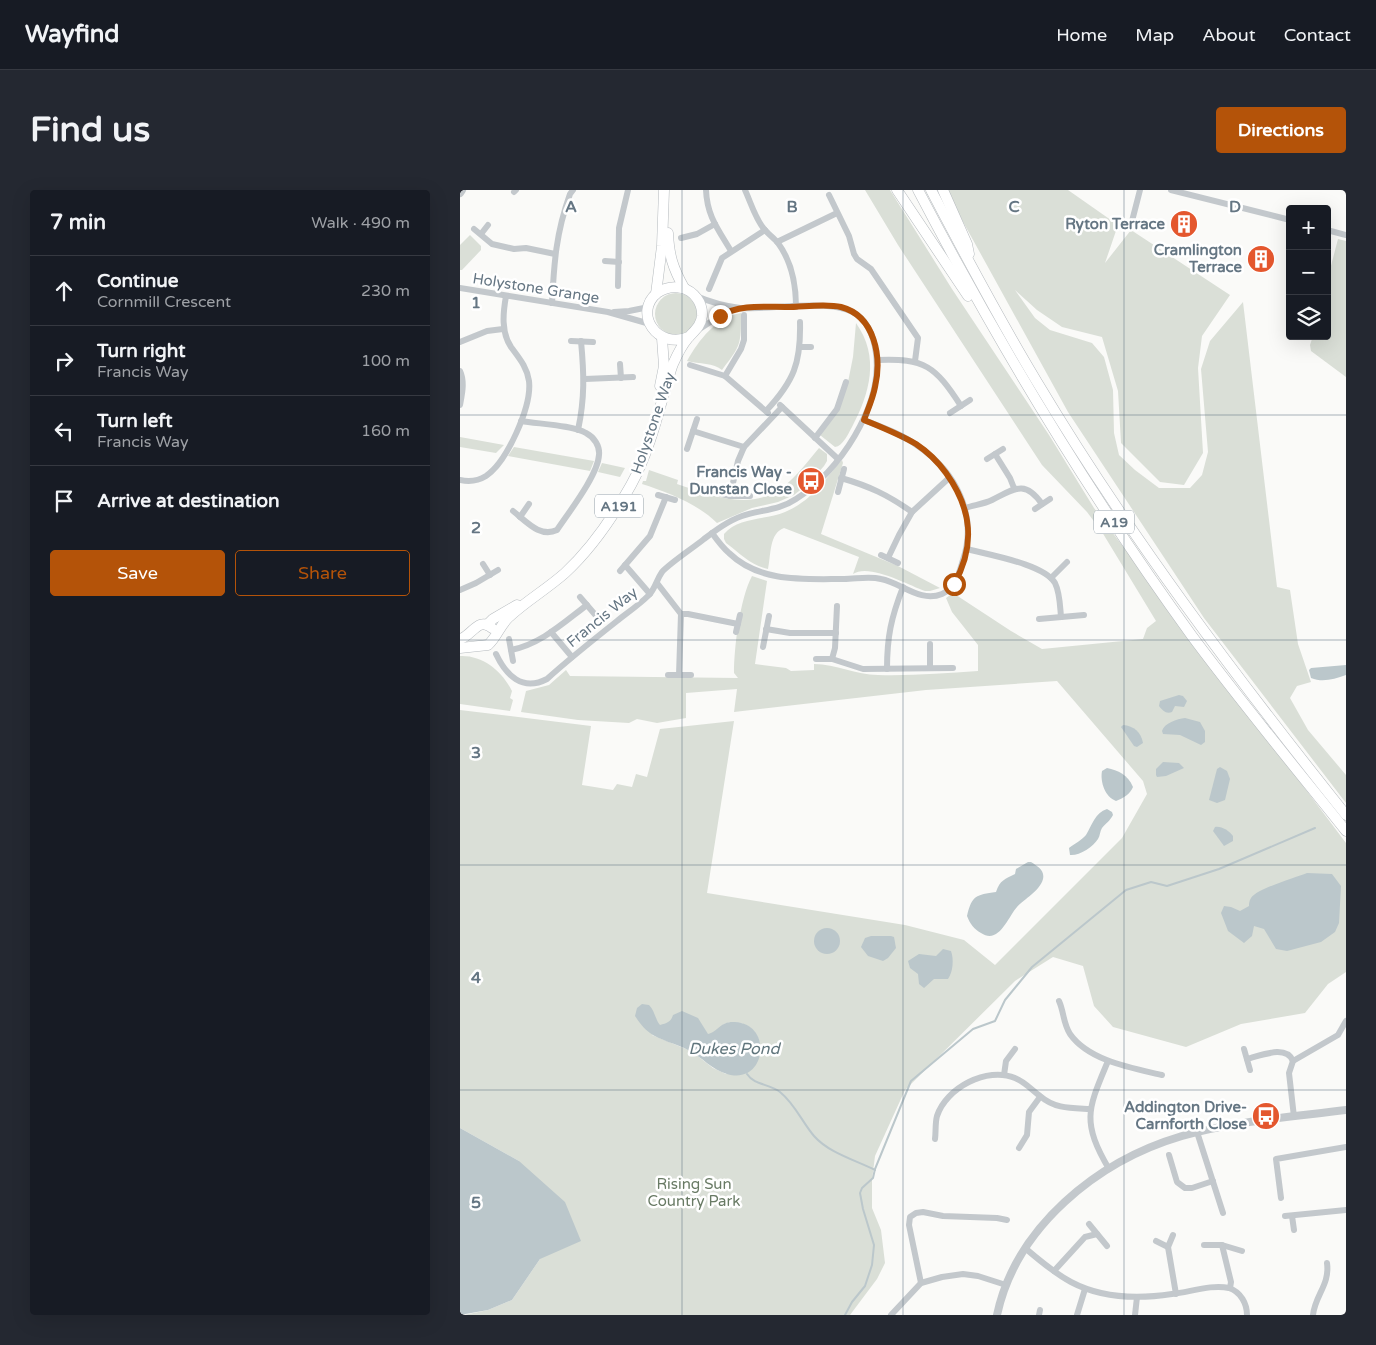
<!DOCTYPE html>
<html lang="en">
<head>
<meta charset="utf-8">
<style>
	body { margin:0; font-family:"Varela Round",sans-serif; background:#242831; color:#f1f3f6 }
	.controls { position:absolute; right:15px; top:15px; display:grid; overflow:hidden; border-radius:5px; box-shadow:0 5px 20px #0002 }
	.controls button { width:45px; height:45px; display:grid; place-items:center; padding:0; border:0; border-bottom:1px solid #363941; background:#171b24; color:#f1f3f6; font:25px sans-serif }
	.stop { position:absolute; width:15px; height:15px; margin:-11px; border:4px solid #b45309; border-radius:50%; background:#fff }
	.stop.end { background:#b45309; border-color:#fff; box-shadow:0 1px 5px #0008 }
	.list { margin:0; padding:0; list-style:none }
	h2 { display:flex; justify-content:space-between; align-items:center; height:65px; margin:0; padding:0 20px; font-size:21px }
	h2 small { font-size:16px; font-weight:400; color:#9ea1a6 }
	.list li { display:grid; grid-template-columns:32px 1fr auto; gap:15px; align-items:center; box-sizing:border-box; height:70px; padding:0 20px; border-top:1px solid #363941 }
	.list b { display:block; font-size:19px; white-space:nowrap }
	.list p { margin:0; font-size:16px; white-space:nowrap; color:#9ea1a6 }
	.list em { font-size:16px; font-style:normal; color:#9ea1a6 }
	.actions { display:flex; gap:10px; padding:15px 20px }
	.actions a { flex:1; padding:11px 0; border:1px solid #b45309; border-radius:5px; text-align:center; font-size:18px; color:#b45309 }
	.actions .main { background:#b45309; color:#fff }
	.icon { flex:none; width:28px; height:28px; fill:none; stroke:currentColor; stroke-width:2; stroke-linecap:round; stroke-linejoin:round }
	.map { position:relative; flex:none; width:886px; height:1125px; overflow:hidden; border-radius:5px }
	header { display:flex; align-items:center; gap:30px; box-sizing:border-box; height:70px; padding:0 25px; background:#171b24; border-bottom:1px solid #363941 }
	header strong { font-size:24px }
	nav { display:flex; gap:28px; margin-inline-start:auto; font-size:18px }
	.intro { display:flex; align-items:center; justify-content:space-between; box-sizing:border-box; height:120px; padding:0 30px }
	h1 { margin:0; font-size:35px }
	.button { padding:12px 22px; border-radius:5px; background:#b45309; color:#fff; font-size:18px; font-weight:700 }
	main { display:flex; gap:30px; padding:0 30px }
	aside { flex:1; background:#171b24; border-radius:5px; box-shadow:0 5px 20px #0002 }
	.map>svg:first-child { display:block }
</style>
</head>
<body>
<header>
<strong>Wayfind</strong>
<nav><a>Home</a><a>Map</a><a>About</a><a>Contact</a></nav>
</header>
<div class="intro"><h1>Find us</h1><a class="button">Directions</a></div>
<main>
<aside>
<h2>7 min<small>Walk · 490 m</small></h2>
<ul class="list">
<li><svg class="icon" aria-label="ahead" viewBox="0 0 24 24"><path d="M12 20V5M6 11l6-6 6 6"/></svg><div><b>Continue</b><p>Cornmill Crescent</p></div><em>230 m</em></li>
<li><svg class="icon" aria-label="right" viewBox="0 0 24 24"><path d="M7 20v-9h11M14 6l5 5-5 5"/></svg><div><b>Turn right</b><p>Francis Way</p></div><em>100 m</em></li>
<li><svg class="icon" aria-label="left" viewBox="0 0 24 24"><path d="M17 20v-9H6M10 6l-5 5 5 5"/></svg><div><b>Turn left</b><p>Francis Way</p></div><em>160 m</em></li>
<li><svg class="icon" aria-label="arrive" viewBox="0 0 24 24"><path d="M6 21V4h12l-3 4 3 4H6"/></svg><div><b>Arrive at destination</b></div></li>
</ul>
<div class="actions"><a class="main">Save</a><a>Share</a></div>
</aside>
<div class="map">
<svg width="886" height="1125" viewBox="0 0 886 1125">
	<rect width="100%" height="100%" fill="#fafaf8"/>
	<g fill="#dadfd7" fill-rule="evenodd">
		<path d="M405 0H430L492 99 589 245 634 318 886 653V782L868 794 845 823 781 834 726 857 653 837 634 816 623 776 593 767 555 791 445 900 415 966 412 990V1018L421 1040 425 1073 417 1089 390 1125H4L28 1120 52 1110 80 1069 59 971 0 938V520L131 536 122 595 153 600 157 594 172 597 176 584 187 587 200 539 274 531 247 703 445 735 504 750 535 775 662 648 687 604 683 591 597 491 466 500 274 522 277 499 226 503V528L197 533 177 529 169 533 118 530 61 522 66 501 89 495 106 480 110 486 278 488 274 483C274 458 280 408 292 386L307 391 295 474 326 478 331 481 354 480V474C376 474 396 485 418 485 451 486 485 483 518 481V455L492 422 486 408 493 403 551 441 582 459 683 449 687 438 696 431 642 342 627 322 582 275 438 55ZM215 829 250 851 264 834C287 828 302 842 301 866L266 884 253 878 231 861 192 845Z"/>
		<path d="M488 0H608L658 35 645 73 671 40 770 105 742 146 738 178 743 263 724 295 700 292 661 253 658 201 642 147 602 137 577 120 555 100 575 128 590 140 632 153 644 167 653 200 654 243 659 265 675 280 699 298H730L742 285 748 262 741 179 750 151 783 112 817 397 830 400 838 454 851 492 837 496 830 508 848 540 886 585V613L744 428 608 222 502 30Z"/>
		<path d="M10 45 21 56V60L2 80H0V55Z"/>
		<path d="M878 49 886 51V187L851 161 850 155 853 146H867V91Z"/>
		<circle cx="216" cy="124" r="21"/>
		<path d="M281 123C281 155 281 155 262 180 254 173 239 174 227 171 239 150 256 127 281 123Z"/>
		<path d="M396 133C420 167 410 203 392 237 388 244 383 256 375 257L360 245 388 192 393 167Z"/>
		<path d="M0 247 44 255 36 263 0 257Z"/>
		<path d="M54 257 134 271 130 281 48 266Z"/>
		<path d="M359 258 367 264V271L364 276 349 293 334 305 318 312 292 318 257 333C238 314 207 302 182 294L183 291H186L189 280 218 290 217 294C251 305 290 322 323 297 336 287 348 271 359 258Z"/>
		<path d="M382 270 383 273 361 344 438 376 480 398 470 401H465C448 395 409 373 393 384L399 367 324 338C309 343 311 366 308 379 290 375 281 364 266 353L264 349V344C278 327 306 330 325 322 353 310 363 291 382 270Z"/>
		<path d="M142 273 165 278 160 287 138 282Z"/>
		<path d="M0 466C23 465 42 481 52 501L50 508 53 510 50 521 0 514Z"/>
	</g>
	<g fill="#bbc7cb">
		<path d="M886 475V485C874 489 863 493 851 488L849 480 851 478Z"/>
		<path d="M719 505 723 506 727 511 724 517 715 516 712 522C706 524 703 521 699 516L700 511Z"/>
		<path d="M725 528 740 532 745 541V552L741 555 720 545 703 544 702 541C704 533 717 529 725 528Z"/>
		<path d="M663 535C674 536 681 542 683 553L677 557 674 556 661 537Z"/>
		<path d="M703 572 719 573 724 578 706 586 697 587 696 585V579Z"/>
		<path d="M760 577 767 581 770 589 765 610 757 613 749 610 757 579Z"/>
		<path d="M647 578C658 580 668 585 673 597 670 604 664 608 656 611 645 607 640 592 642 581Z"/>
		<path d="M647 619 652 622 653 625C650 631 646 633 642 638 640 641 640 646 638 649 633 657 619 666 610 665L609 658C614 654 622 650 626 645 632 635 635 623 647 619Z"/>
		<path d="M755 637C762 636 769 641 773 646V651L764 656 753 641Z"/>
		<path d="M568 672H571C577 676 585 680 583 689 580 701 564 709 557 717 548 727 539 755 521 743 514 739 510 734 507 726 512 705 516 705 536 702 540 690 545 689 555 684L556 679Z"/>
		<path d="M847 683 872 684 881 696 879 733 875 742 861 752 827 761 816 759 804 739 794 736 792 746 784 753 768 741 761 723 764 716 771 717 780 721 789 716C789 714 789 711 791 708 798 698 835 688 847 683Z"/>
		<circle cx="367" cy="751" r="13"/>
		<path d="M411 746H431L434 747 436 758 428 768 423 771 408 766 401 757 405 748Z"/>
		<path d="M483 759 491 761C494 769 493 782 488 789H474L464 798 459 794 458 784 450 778 448 771 459 764 476 766Z"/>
		<path d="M182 814 189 815C195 821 195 829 200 835 207 833 211 832 213 825L222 821 238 828 248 844C259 841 260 831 275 832 314 834 306 896 267 884 252 880 242 867 228 860 217 854 199 850 190 843 184 839 179 832 175 826L177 818Z"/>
		<path d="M0 938 59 971 105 1012 121 1051 80 1069 52 1110 28 1120 0 1125Z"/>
	</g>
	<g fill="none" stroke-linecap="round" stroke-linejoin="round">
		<g stroke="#bbc7cb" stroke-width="2">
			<path d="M287 884C294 895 310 894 320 902 335 914 342 932 354 946 369 963 395 970 415 980"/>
			<path d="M385 1125 392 1112 405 1096 412 1075 414 1055 403 1019 400 1003 402 998 413 988 415 979 451 891 513 839 535 831 545 810 572 777 666 700 691 692 707 696 759 679 855 638"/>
		</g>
		<defs>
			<g id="primary">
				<path d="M208 43C209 66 213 78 224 98"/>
				<path d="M196 104 202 56 204 0"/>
				<path d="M200 196 204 176 202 148"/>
				<path d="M27 435 33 429 57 415"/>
				<path d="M0 449C12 446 18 426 32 438"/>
				<path d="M0 458 28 455C37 447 40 435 49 427 66 411 87 399 105 383 132 358 153 327 171 295 186 268 195 236 203 207 207 196 209 184 213 174 217 165 222 155 228 148 234 141 241 136 242 126 243 113 234 101 222 98 213 96 204 98 197 103 173 123 197 160 229 147"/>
			</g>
			<g id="trunk">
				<path d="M437 0 508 106"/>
				<path d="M458 0C539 155 629 304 732 446 781 512 834 576 886 641"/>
				<path d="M471 0C505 65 539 129 577 192 668 344 775 486 886 625"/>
				<path d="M483 0 507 54 509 64"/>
			</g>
		</defs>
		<use href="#primary" stroke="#b5babe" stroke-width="11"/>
		<use href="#trunk" stroke="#b4b9bd" stroke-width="11"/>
		<g stroke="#c3c8cc" stroke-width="6">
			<path d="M246 0C247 26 258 39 271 61"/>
			<path d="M285 0C291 13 295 28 304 39 308 44 314 48 318 53 332 72 336 94 336 117"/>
			<path d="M711 0 830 30"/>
			<path d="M54 2 56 0"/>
			<path d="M369 5 389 46 394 64 397 69 411 79 458 148 455 171"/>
			<path d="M671 35 680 0"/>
			<path d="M14 39 32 54 54 59 66 58 95 64"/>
			<path d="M867 40 886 45"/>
			<path d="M21 44 28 35"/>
			<path d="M221 48 237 44 255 34"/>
			<path d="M317 52 377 23"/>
			<path d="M145 71 159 72"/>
			<path d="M158 96 159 38 168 0"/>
			<path d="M0 98 148 122 190 134"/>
			<path d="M249 99 262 68 305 40"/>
			<path d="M92 113C94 73 96 43 110 4L113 0"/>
			<path d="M154 122 169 121 189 117"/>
			<path d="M238 140 264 123 279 118"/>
			<path d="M111 151 133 152"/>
			<path d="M0 152 27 141 43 139"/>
			<path d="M340 157H351"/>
			<path d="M417 170C465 168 475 176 501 216"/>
			<path d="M160 174 161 188"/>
			<path d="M230 175 265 186 308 223"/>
			<path d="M0 181C5 192 2 204 0 215"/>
			<path d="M265 186 281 159 284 150V125"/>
			<path d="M125 189 173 187"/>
			<path d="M320 215 378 269"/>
			<path d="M306 221C334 191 341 173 340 132"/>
			<path d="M490 223 510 210"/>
			<path d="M118 240C125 208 124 183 121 151"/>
			<path d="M233 241 284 257"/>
			<path d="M355 248 377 219 386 192"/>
			<path d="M227 259 237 229"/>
			<path d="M535 264 550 288 554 298"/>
			<path d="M527 269 543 259"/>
			<path d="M381 288C409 296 428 305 452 322"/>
			<path d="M0 290C9 292 18 291 26 286 47 272 72 216 69 191 67 177 59 168 51 157 41 142 43 123 46 106"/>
			<path d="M378 302 384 279"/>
			<path d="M261 304 270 306H290"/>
			<path d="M198 305 215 310"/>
			<path d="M270 306 278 271 284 257 322 217"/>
			<path d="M505 318C514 315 524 314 532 310 554 299 565 289 582 314"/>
			<path d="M575 319 590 309"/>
			<path d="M53 321C67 332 80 348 97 340 109 322 138 285 139 265 140 256 134 247 126 243 113 235 78 234 61 231"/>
			<path d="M60 327 69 314"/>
			<path d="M252 343C257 350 262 357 269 363 300 393 344 389 384 389 396 389 409 386 421 389 442 393 460 413 482 404 496 398 499 383 503 370 518 325 496 282 458 256 442 244 422 237 404 230"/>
			<path d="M507 359C529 365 584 374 595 393 600 403 600 416 601 427"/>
			<path d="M421 365 438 373"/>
			<path d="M428 368 439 345 452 322 489 288"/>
			<path d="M23 374 30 385"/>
			<path d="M165 375 190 404"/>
			<path d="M160 381 190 346 206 307"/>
			<path d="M591 388 607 372"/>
			<path d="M197 393 221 424 219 485"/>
			<path d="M0 400 16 393 38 380"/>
			<path d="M120 407 138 428"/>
			<path d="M221 424H228L278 434"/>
			<path d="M579 429 624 425"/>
			<path d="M306 439 330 443H376"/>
			<path d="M91 442 112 467"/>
			<path d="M276 442 280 425"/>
			<path d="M49 449 53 471"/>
			<path d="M470 454V478"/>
			<path d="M303 457 309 426"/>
			<path d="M51 460C81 454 103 433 127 415"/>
			<path d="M36 464C46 485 62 502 87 489 109 469 133 450 157 431 167 423 179 415 189 405 195 399 197 389 202 382 210 373 233 358 244 349 256 340 268 331 282 326 300 320 320 320 336 309 379 282 423 216 416 163 414 148 409 133 396 124 373 108 310 120 280 118 265 116 250 112 236 106"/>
			<path d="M356 469H372L403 479 493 478"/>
			<path d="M372 469 375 458 377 416"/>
			<path d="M427 479C427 447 431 428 443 397"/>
			<path d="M208 485H231"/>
			<path d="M599 811C604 822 603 833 610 844 629 871 672 878 702 885"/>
			<path d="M784 859 790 880"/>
			<path d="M787 869C800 866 826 854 833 871"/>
			<path d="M648 871C628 919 621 931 649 979"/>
			<path d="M544 885 546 871 555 859"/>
			<path d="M834 927 829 883 833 871 878 845 886 831"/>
			<path d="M737 942 763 1023"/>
			<path d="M475 949C476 942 475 933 477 926 486 898 527 876 555 888 565 892 572 900 580 906 595 919 611 918 630 919"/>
			<path d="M559 958 567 945 569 922 580 907"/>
			<path d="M709 965 717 992 725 998H732L753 991"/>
			<path d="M821 1008 816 969 886 957"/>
			<path d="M825 1026 886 1020"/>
			<path d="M832 1026 834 1040"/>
			<path d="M629 1034 647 1056"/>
			<path d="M696 1051 708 1057 713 1045"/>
			<path d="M744 1055H762L782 1061"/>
			<path d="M762 1055 771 1092 770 1098"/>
			<path d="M708 1057 716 1104"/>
			<path d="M565 1058C579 1070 594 1083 611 1092 641 1108 679 1109 712 1104 730 1102 752 1094 769 1098 781 1102 787 1114 787 1125"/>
			<path d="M594 1081 625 1047 637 1044"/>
			<path d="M461 1093 449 1035 450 1027 456 1023 463 1022 483 1026 537 1028 547 1030"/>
			<path d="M431 1125 461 1093 482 1087 503 1084 518 1086 546 1095"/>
			<path d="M579 1125 580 1120"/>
			<path d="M617 1125 625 1099"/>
			<path d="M675 1125 677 1107"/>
			<path d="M853 1125C855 1105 870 1095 867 1073"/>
		</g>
		<g stroke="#c3c8cc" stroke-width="8">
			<path d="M0 3 2 0"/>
			<path d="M537 1125C556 1037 637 971 722 946 775 931 831 927 886 920"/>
		</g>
		<use href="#primary" stroke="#fff" stroke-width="10"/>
		<use href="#trunk" stroke="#fff" stroke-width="10"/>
	</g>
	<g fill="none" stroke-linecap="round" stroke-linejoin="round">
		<path stroke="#b45309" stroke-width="6" d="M260 126C279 114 305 117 327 117 343 117 366 113 381 117 415 126 422 167 415 197 413 208 408 219 404 230 421 237 439 244 456 254 468 262 478 272 486 283 512 319 516 355 494 394"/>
	</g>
	<path fill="none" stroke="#657683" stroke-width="1" stroke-opacity="0.55" d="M222 0V1125M443 0V1125M664 0V1125M0 225H886M0 450H886M0 675H886M0 900H886"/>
	<defs>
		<symbol id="building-disc" viewBox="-11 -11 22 22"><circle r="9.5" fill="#e4572e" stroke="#fff"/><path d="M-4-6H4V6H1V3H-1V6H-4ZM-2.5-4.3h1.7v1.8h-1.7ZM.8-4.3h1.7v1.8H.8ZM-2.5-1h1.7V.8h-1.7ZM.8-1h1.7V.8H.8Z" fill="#fff"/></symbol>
		<symbol id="bus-disc" viewBox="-11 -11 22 22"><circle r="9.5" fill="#e4572e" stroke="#fff"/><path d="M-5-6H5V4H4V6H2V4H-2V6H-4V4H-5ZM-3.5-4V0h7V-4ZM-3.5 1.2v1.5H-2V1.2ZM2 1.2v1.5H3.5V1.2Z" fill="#fff"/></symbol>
	</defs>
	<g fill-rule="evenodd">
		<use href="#building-disc" x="708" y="18" width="32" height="32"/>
		<use href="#building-disc" x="785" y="53" width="32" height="32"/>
		<use href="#bus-disc" x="335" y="275" width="32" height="32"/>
		<use href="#bus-disc" x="790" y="910" width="32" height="32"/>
	</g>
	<g text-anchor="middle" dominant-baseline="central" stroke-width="5" stroke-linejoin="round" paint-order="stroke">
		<g fill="#fff" stroke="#939fa8" stroke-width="1">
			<rect x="135" y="304.5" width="48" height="23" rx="4"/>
			<rect x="634" y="320.5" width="40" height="23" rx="4"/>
		</g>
		<g font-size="14" font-weight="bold" fill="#657683">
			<text x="159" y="316">A191</text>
			<text x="654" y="332">A19</text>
		</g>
		<g font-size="15" font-weight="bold" fill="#657683" stroke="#fff" text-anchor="end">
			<text x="705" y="34">Ryton Terrace</text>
			<text x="782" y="60">Cramlington<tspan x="782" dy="17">Terrace</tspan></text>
			<text x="332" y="282">Francis Way -<tspan x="332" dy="17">Dunstan Close</tspan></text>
			<text x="787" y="917">Addington Drive-<tspan x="787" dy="17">Carnforth Close</tspan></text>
		</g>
		<g font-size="15" fill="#657683" stroke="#fff">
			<text transform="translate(76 98) rotate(9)">Holystone Grange</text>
			<text transform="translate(193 233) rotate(-71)">Holystone Way</text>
			<text transform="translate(142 427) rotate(-39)">Francis Way</text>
		</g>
		<g font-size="15" fill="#687a64" stroke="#fff">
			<text x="234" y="994">Rising Sun<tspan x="234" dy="17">Country Park</tspan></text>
		</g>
		<g font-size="16" font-style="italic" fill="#60757c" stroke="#fff">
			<text x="274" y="859">Dukes Pond</text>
		</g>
	</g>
	<g font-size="16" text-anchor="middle" font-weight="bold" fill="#657683" stroke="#fff" stroke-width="5" stroke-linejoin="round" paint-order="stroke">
		<text x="111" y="22">A</text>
		<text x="332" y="22">B</text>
		<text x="554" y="22">C</text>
		<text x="775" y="22">D</text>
		<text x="16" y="118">1</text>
		<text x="16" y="343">2</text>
		<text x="16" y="568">3</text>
		<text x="16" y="793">4</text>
		<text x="16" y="1018">5</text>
	</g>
</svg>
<div class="controls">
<button>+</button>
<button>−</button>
<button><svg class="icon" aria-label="layers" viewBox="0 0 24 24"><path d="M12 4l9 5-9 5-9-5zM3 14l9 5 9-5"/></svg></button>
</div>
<div class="stop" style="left:494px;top:394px"></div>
<div class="stop end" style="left:260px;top:126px"></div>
</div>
</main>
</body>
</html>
